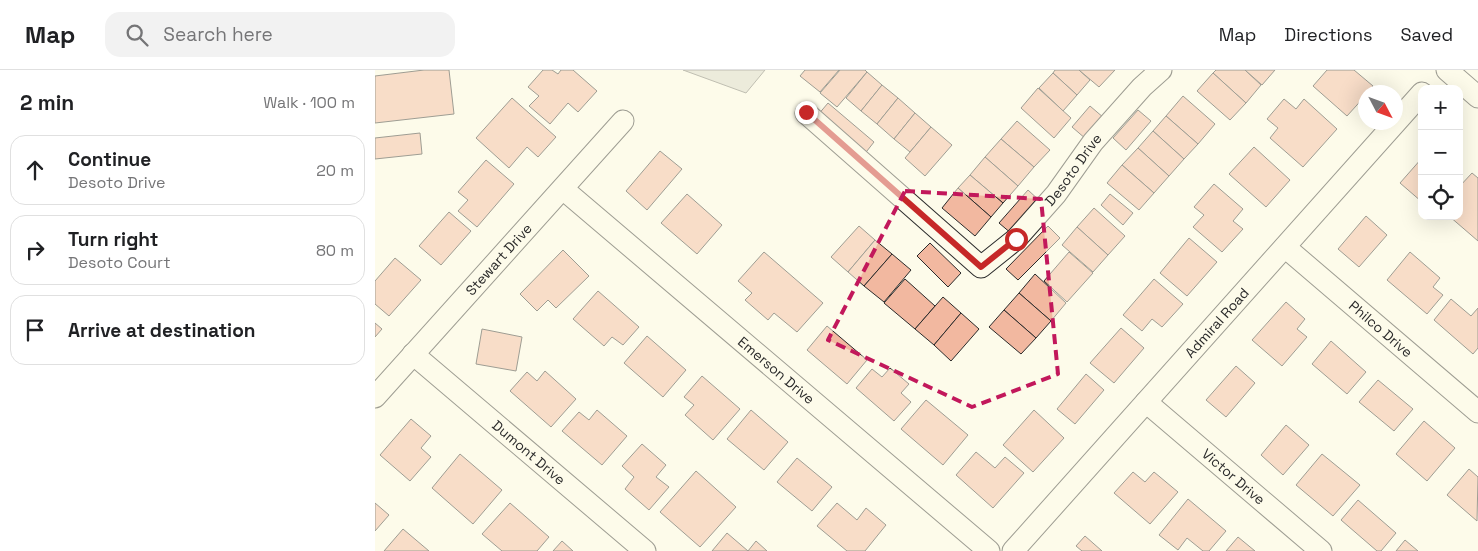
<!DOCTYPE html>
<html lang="en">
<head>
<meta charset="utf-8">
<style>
	body { margin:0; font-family:"Space Grotesk",sans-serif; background:#f2f2f2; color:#202124 }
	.controls { position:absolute; right:15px; top:15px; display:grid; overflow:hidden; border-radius:10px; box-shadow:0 5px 20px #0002 }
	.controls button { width:45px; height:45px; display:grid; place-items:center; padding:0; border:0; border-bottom:1px solid #e0e0e0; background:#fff; color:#202124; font:25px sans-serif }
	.compass { position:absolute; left:983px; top:15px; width:45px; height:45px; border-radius:50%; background:#fff; box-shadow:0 5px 20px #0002; rotate:131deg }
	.stop { position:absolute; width:15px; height:15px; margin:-11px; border:4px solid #c62828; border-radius:50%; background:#fff }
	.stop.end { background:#c62828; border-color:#fff; box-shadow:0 1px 5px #0008 }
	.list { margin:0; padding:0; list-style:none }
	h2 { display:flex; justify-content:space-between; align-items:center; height:65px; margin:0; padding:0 20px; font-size:21px }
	h2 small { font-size:16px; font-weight:400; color:#757577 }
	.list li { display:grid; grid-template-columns:32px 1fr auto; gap:15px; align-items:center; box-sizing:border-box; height:70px; margin:0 10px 10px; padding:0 10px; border:1px solid #e0e0e0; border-radius:15px }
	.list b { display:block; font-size:19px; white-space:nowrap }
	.list p { margin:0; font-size:16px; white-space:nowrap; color:#757577 }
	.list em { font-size:16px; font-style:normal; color:#757577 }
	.icon { flex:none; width:28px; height:28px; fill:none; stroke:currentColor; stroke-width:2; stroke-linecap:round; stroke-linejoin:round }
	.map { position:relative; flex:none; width:1103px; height:481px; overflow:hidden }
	header { display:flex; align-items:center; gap:30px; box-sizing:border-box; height:70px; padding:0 25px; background:#fff; border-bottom:1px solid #e0e0e0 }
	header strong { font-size:24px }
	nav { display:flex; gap:28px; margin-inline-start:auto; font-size:18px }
	.search { width:350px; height:45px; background:#f2f2f2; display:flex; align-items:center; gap:12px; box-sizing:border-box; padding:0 18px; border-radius:15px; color:#757577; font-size:19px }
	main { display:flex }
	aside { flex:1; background:#fff }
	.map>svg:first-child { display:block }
</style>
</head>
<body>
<header>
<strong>Map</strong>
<div class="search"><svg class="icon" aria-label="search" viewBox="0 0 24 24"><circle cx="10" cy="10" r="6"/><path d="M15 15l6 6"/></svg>Search here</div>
<nav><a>Map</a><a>Directions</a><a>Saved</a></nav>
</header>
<main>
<aside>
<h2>2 min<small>Walk · 100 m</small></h2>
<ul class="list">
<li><svg class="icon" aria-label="ahead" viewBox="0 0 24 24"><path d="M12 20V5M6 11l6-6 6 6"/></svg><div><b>Continue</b><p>Desoto Drive</p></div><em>20 m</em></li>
<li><svg class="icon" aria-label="right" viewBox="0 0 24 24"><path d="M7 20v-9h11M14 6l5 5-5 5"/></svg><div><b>Turn right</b><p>Desoto Court</p></div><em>80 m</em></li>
<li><svg class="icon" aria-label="arrive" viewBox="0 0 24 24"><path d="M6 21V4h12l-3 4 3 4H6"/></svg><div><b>Arrive at destination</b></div></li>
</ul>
</aside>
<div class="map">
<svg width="1103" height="481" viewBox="0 0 1103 481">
	<rect width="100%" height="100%" fill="#fdfbea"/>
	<path fill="#d8d7c9" stroke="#74746e" d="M308 0H390L371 23Z"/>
	<g fill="#f2b8a0" stroke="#2b2b2b">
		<path d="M49 0H74L79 44 0 53V6Z"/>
		<path d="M168 0H177L183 4 186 0H198L222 21 203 42 193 33 175 54 154 36 164 26 153 17Z"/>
		<path d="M430 0H464L445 22 425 6Z"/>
		<path d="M465 0H490L492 2 462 37 445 23Z"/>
		<path d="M680 0H704L715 10 702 25 678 3Z"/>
		<path d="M704 0H740L724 17Z"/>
		<path d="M841 0H870L886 15 871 33 838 3Z"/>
		<path d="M870 0H900L887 15Z"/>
		<path d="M952 0H979L998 16 993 22H991V25L972 46 938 16Z"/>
		<path d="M492 2 507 15 486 41 471 28Z"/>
		<path d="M678 3 702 25 688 41 664 18Z"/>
		<path d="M838 3 871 33 855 50 822 21Z"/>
		<path d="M507 15 523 28 502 54 486 41Z"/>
		<path d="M663 18 696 48 679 68 646 38Z"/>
		<path d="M808 26 840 54 823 74 791 46Z"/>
		<path d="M137 28 181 67 163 87 152 77 134 98 101 68Z"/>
		<path d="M523 28 540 43 519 69 502 54Z"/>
		<path d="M909 29 921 39 929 29 962 59 928 97 895 68 903 58 892 49Z"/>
		<path d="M453 33 499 72 488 86 442 46Z"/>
		<path d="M715 36 729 48 711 69 697 57Z"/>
		<path d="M763 40 776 51 751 80 738 68Z"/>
		<path d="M540 43 556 57 535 82 519 69Z"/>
		<path d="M791 46 823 74 809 89 778 61Z"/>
		<path d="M642 51 675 80 659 97 626 69Z"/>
		<path d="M556 57 577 75 550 106 530 88Z"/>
		<path d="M778 61 809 89 794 106 763 78Z"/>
		<path d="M45 63 47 84 0 89V68Z"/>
		<path d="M626 69 659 97 643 116 610 87Z"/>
		<path d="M879 77 915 110 891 137 854 104Z"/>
		<path d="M763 78 794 106 779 123 747 95Z"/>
		<path d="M285 81 307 99 272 140 251 121Z"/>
		<path d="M610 87 643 116 628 133 595 105Z"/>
		<path d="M1047 88V132L1025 113Z"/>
		<path d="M111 90 139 114 102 157 83 141 93 130 83 122Z"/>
		<path d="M747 95 779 123 764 140 732 113Z"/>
		<path d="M1097 103 1103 108V171L1074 146H1084V117Z"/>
		<path d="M595 105 628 133 616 147 583 118Z"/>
		<path d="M839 114 868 139 858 151 868 159 847 182 818 157 829 145 819 137Z"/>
		<path d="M583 118 616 147 600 166 567 138Z"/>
		<path d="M653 120 666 132 637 164 624 153Z"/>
		<path d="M312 124 347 155 322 184 286 153Z"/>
		<path d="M735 124 758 143 748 155 726 135Z"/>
		<path d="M719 138 750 166 733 185 702 157Z"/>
		<path d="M74 142 96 161 66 195 44 176Z"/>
		<path d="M991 146 1012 165 984 197 963 179Z"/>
		<path d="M484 156 500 170 473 202 456 187Z"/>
		<path d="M673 156 685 168 643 210 631 199Z"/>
		<path d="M702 157 733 185 718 202 687 175Z"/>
		<path d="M814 168 842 192 812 226 785 203Z"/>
		<path d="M500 170 517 184 489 216 473 202Z"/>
		<path d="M555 173 586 203 573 217 542 186Z"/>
		<path d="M188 180 214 206 181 238 173 230 162 241 145 224Z"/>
		<path d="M389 182 448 233 422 262 399 243 393 250 370 230 377 223 363 211Z"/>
		<path d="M694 182 718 203 692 232 669 211Z"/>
		<path d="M1035 182 1065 208 1058 217 1068 225 1052 244 1012 210Z"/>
		<path d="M517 184 536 200 509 232 489 216Z"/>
		<path d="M20 188 46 210 14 246 0 234V211Z"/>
		<path d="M660 204 691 233 676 251 644 223Z"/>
		<path d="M530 209 560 236 540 259 509 233Z"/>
		<path d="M779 209 808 234 787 257 777 249 767 261 748 245Z"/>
		<path d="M223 221 264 257 248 275 237 267 229 276 198 249Z"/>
		<path d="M644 223 676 251 661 268 629 240Z"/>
		<path d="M568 227 586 243 559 275 540 259Z"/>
		<path d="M1076 229 1096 246 1103 238V278L1098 284 1059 250Z"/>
		<path d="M911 232 930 249 922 259 932 267 907 296 877 270Z"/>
		<path d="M629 240 661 268 646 284 614 257Z"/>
		<path d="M586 243 604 259 576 291 559 275Z"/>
		<path d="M0 253 7 259 0 267Z"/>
		<path d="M452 256 492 290 472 314 432 280Z"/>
		<path d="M746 258 769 278 739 313 715 293Z"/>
		<path d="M107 259 147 267 141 301 101 294Z"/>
		<path d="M272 266 311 300 288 327 249 293Z"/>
		<path d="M956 271 991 302 972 324 937 294Z"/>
		<path d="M861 296 880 313 851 347 831 330Z"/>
		<path d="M515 298 534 314 526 323 536 332 519 351 481 318 497 299 507 307Z"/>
		<path d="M170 301 201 329 176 357 135 321 152 302 162 311Z"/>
		<path d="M711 304 729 320 700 354 682 339Z"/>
		<path d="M327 306 365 339 338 370 310 345 319 335 309 327Z"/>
		<path d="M1003 310 1038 339 1019 361 984 332Z"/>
		<path d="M551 330 593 365 568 395 526 359Z"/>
		<path d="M222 340 252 366 227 395 187 361 204 342 214 350Z"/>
		<path d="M376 340 413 372 389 400 352 369Z"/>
		<path d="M659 340 689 368 658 402 628 375Z"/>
		<path d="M36 349 56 366 46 378 56 387 35 411 5 385Z"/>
		<path d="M1049 351 1080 378 1052 411 1021 384Z"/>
		<path d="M911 355 934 375 908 405 886 385Z"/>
		<path d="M267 374 291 395 281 407 294 417 274 440 250 419 259 407 247 396Z"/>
		<path d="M601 382 620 398 630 387 649 403 618 438 581 405Z"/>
		<path d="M85 384 127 420 98 454 57 418Z"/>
		<path d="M947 384 985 415 958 446 921 415Z"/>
		<path d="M422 388 457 417 437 441 402 412Z"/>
		<path d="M1094 399 1103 407 1102 451 1072 425Z"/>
		<path d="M321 401 361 437 325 477 285 442Z"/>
		<path d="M758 402 770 412 779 402 803 422 775 454 739 423Z"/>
		<path d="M813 429 851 461 834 481H828L812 468 803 480 784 465Z"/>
		<path d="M983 430 1021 463 1006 481H1002L966 450Z"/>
		<path d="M0 433 14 445 0 461Z"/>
		<path d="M135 433 174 467 162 481H127L107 464Z"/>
		<path d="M462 433 482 450 491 438 511 455 490 481H472L442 456Z"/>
		<path d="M28 459 54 481H9Z"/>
		<path d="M352 463 373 481 381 471 392 481H337Z"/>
		<path d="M710 466 727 481H707L701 476Z"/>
		<path d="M863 467 880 481H851Z"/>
		<path d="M1030 470 1043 481H1021Z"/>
		<path d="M187 471 198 481H178Z"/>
	</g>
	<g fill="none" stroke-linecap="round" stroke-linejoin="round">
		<defs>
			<g id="minor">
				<path d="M1072 0 1103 27"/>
				<path id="s1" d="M431 43 606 197 641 169 681 124 718 72 767 17 786 0"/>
				<path id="s2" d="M188 119 614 481"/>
				<path id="s3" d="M910 177 1103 342"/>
				<path id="s4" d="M38 284 270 481"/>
				<path id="s5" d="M0 327 248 51"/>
				<path id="s6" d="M771 332 946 481"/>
				<path id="s7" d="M638 481 1047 23"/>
			</g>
		</defs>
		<use href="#minor" stroke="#2b2b2b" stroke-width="23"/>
		<use href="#minor" stroke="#fdfbea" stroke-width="21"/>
	</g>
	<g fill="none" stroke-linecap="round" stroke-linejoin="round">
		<path stroke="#c62828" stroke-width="6" d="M431 42 606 197 641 169"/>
	</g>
	<path d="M0 0H1103V481H0ZM530 121 666 129 683 304 597 337 453 270Z" fill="#fdfbea" fill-opacity=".55" fill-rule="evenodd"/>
	<path fill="none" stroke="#c2185b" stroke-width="4" stroke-dasharray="10 6" stroke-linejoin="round" d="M530 121 666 129 683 304 597 337 453 270Z"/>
	<g text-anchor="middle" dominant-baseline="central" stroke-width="4" stroke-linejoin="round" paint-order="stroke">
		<g font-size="14" fill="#2b2b2b" stroke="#fdfbea">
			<text stroke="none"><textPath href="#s1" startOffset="368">Desoto Drive</textPath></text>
			<text stroke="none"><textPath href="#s5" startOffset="185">Stewart Drive</textPath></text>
			<text stroke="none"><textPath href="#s7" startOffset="306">Admiral Road</textPath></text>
			<text stroke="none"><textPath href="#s3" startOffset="126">Philco Drive</textPath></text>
			<text stroke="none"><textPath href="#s2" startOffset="280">Emerson Drive</textPath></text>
			<text stroke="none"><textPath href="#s4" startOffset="152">Dumont Drive</textPath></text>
			<text stroke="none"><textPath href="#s6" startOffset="115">Victor Drive</textPath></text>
		</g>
	</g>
</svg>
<div class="controls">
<button>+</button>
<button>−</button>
<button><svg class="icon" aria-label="locate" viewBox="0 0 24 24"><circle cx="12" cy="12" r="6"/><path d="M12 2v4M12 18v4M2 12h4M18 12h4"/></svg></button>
</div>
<svg class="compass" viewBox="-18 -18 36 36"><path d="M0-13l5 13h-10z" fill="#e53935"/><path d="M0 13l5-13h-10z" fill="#757577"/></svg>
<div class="stop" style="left:641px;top:169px"></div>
<div class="stop end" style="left:431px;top:42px"></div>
</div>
</main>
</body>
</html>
